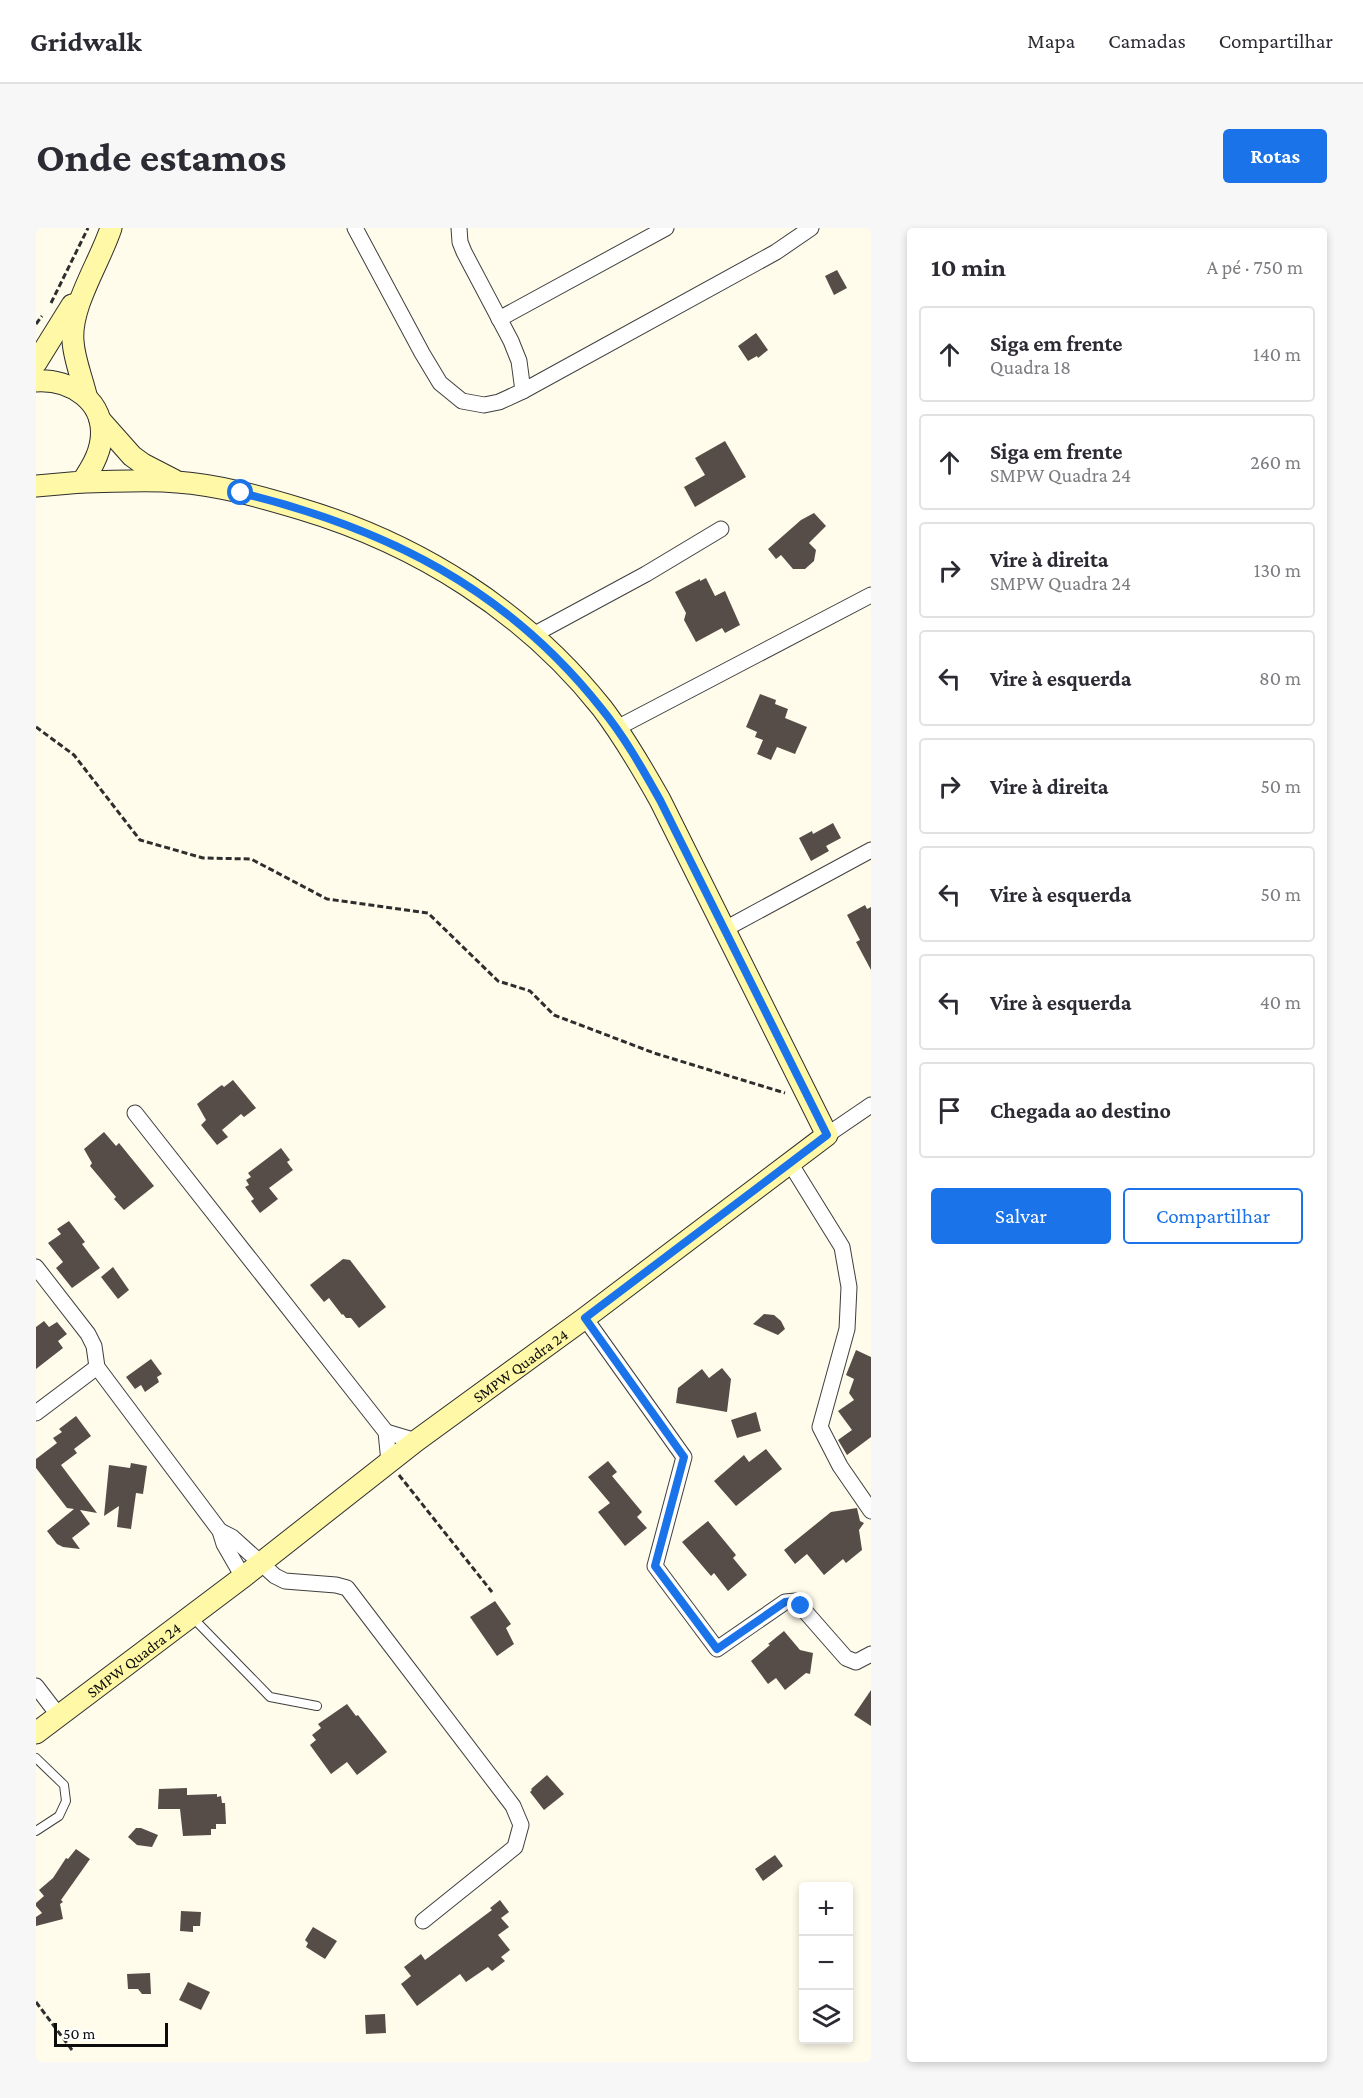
<!DOCTYPE html>
<html lang="pt">
<head>
<meta charset="utf-8">
<style>
	body { margin:0; font-family:"Crimson Pro",serif; background:#f7f7f7; color:#2b2b33 }
	.controls { position:absolute; right:18px; bottom:18px; display:grid; overflow:hidden; border-radius:6px; box-shadow:0 3px 9px #0003 }
	.controls button { width:54px; height:54px; display:grid; place-items:center; padding:0; border:0; border-bottom:2px solid #e1e1e2; background:#fff; color:#2b2b33; font:30px sans-serif }
	.scale { position:absolute; left:18px; bottom:15px; width:114px; box-sizing:border-box; padding-left:6px; border:3px solid #0c0c0c; border-top:0; font-size:16px; line-height:21px; white-space:nowrap; color:#0c0c0c; -webkit-text-stroke:4px #fff; paint-order:stroke }
	.stop { position:absolute; width:18px; height:18px; margin:-14px; border:4px solid #1a73e8; border-radius:50%; background:#fff }
	.stop.end { background:#1a73e8; border-color:#fff; box-shadow:0 2px 6px #0008 }
	.list { margin:0; padding:0; list-style:none }
	h2 { display:flex; justify-content:space-between; align-items:center; height:78px; margin:0; padding:0 24px; font-size:26px }
	h2 small { font-size:20px; font-weight:400; color:#7c7c81 }
	.list li { display:grid; grid-template-columns:39px 1fr auto; gap:18px; align-items:center; box-sizing:border-box; height:96px; margin:0 12px 12px; padding:0 12px; border:2px solid #e1e1e2; border-radius:6px }
	.list b { display:block; font-size:22px; white-space:nowrap }
	.list p { margin:0; font-size:20px; white-space:nowrap; color:#7c7c81 }
	.list em { font-size:20px; font-style:normal; color:#7c7c81 }
	.actions { display:flex; gap:12px; padding:18px 24px }
	.actions a { flex:1; padding:14px 0; border:2px solid #1a73e8; border-radius:6px; text-align:center; font-size:21px; color:#1a73e8 }
	.actions .main { background:#1a73e8; color:#fff }
	.icon { flex:none; width:33px; height:33px; fill:none; stroke:currentColor; stroke-width:2; stroke-linecap:round; stroke-linejoin:round }
	.map { position:relative; flex:none; width:835px; height:1834px; overflow:hidden; border-radius:6px }
	header { display:flex; align-items:center; gap:36px; box-sizing:border-box; height:84px; padding:0 30px; background:#fff; border-bottom:2px solid #e1e1e2 }
	header strong { font-size:28px }
	nav { display:flex; gap:33px; margin-inline-start:auto; font-size:21px }
	.intro { display:flex; align-items:center; justify-content:space-between; box-sizing:border-box; height:144px; padding:0 36px }
	h1 { margin:0; font-size:42px }
	.button { padding:15px 27px; border-radius:6px; background:#1a73e8; color:#fff; font-size:21px; font-weight:700 }
	main { display:flex; gap:36px; padding:0 36px }
	aside { flex:1; background:#fff; border-radius:6px; box-shadow:0 3px 9px #0003 }
	.map>svg:first-child { display:block }
</style>
</head>
<body>
<header>
<strong>Gridwalk</strong>
<nav><a>Mapa</a><a>Camadas</a><a>Compartilhar</a></nav>
</header>
<div class="intro"><h1>Onde estamos</h1><a class="button">Rotas</a></div>
<main>
<div class="map">
<svg width="835" height="1834" viewBox="0 0 835 1834">
	<rect width="100%" height="100%" fill="#fffceb"/>
	<g fill="#564d48">
		<path d="M801 42 811 60 798 67 789 48Z"/>
		<path d="M720 105 732 122 722 130 721 128 712 133 702 118Z"/>
		<path d="M689 213 710 249 659 279 648 259 669 247 659 230Z"/>
		<path d="M778 285 790 298 773 315 780 322 778 333 769 341H757L745 327 740 331 732 321 765 292Z"/>
		<path d="M670 350 679 368 689 363 704 397 689 405 686 400 660 414 648 392 650 385 639 364 664 351V353Z"/>
		<path d="M724 466 740 472 739 476 752 481 749 490 771 499 759 526 741 519 735 532 721 526 727 512 719 509 721 504 710 499Z"/>
		<path d="M797 595 805 610 790 618 793 623 775 633 763 610 776 603 777 606Z"/>
		<path d="M829 677 831 681 835 679V742L820 714 824 712 811 687Z"/>
		<path d="M197 852 220 880 208 889 205 886 186 902 192 909 181 917 165 897 170 892 161 876 183 859 186 857 188 859Z"/>
		<path d="M68 904 80 918 83 915 118 958 88 982 78 971 80 969 54 938 56 935 48 921Z"/>
		<path d="M245 920 254 932 251 934 257 942 233 960 242 971 224 985 215 973 218 971 209 959 213 957 210 952 215 949 212 945Z"/>
		<path d="M33 993 49 1014 46 1016 64 1040 36 1060 20 1040 27 1034 12 1015 25 1006 21 1001Z"/>
		<path d="M307 1031 314 1032 350 1079 323 1100 315 1090H310L307 1086 306 1087 293 1070 288 1074 274 1057Z"/>
		<path d="M77 1039 93 1062 82 1071 65 1049Z"/>
		<path d="M728 1086 738 1087 745 1093 749 1101 742 1107 717 1096Z"/>
		<path d="M8 1093 13 1099 21 1094 31 1106 22 1113 27 1120 0 1141V1099Z"/>
		<path d="M820 1122 835 1129V1209L811 1227 802 1212 816 1202 802 1183 818 1172 813 1165 818 1151 810 1147Z"/>
		<path d="M115 1131 126 1146 121 1149 123 1154 109 1164 105 1157 99 1161 90 1149Z"/>
		<path d="M686 1140 695 1151 691 1184 640 1175 642 1160 666 1141 673 1150Z"/>
		<path d="M720 1184 725 1203 701 1210 695 1192Z"/>
		<path d="M40 1188 55 1208 38 1221 41 1225 25 1237 61 1285 44 1282 54 1296 36 1310 44 1321 27 1319 21 1316 11 1303 38 1281 31 1280 0 1240V1231L21 1215 17 1210 26 1204 23 1201Z"/>
		<path d="M730 1221 746 1241 700 1278 678 1253 708 1227 713 1234Z"/>
		<path d="M572 1233 581 1244 576 1248 606 1284 601 1289 611 1300 589 1318 562 1284 574 1275 552 1249Z"/>
		<path d="M95 1235 111 1238 107 1266 100 1265 95 1301 81 1299 83 1278 68 1288 73 1237 94 1240Z"/>
		<path d="M821 1280 824 1293 828 1295 823 1302 826 1322 810 1335 807 1331 788 1347 771 1326 759 1336 748 1322 795 1284Z"/>
		<path d="M672 1293 700 1327 697 1330 711 1347 692 1363 678 1345 675 1348 669 1341 646 1314Z"/>
		<path d="M459 1373 475 1396 470 1400 478 1416 461 1428 434 1389Z"/>
		<path d="M748 1403 764 1422 777 1425 774 1446 770 1445 749 1462 740 1450 732 1456 715 1433 734 1417 732 1416Z"/>
		<path d="M835 1462V1498L818 1487Z"/>
		<path d="M311 1476 320 1488 322 1487 351 1524 321 1547 311 1534 295 1546 274 1517 280 1512 276 1507 285 1500 282 1496Z"/>
		<path d="M511 1547 528 1566 508 1582 494 1564 496 1562 495 1561Z"/>
		<path d="M151 1560V1567L181 1566V1569L185 1568 186 1575H189L190 1596H180V1601H175V1607L147 1608 144 1581H122L123 1561Z"/>
		<path d="M100 1600H105L122 1607 116 1619 101 1617 92 1609Z"/>
		<path d="M40 1621 54 1631 25 1672 27 1674 24 1676 27 1691 0 1698V1689L6 1685 0 1678V1675L8 1668 3 1662 17 1650 30 1630 32 1631Z"/>
		<path d="M739 1627 747 1638 727 1653 719 1641Z"/>
		<path d="M464 1672 473 1684 465 1690 473 1699 462 1707 474 1722 465 1729 469 1733 456 1743 452 1739 430 1754 424 1746 381 1778 365 1756 375 1748 368 1739 385 1726 389 1732 456 1682 454 1680Z"/>
		<path d="M145 1683 165 1684 164 1698H157V1704L144 1703Z"/>
		<path d="M277 1699 301 1713 289 1731 270 1719 272 1715 269 1712Z"/>
		<path d="M114 1745 115 1766H106L102 1761H92L91 1746Z"/>
		<path d="M152 1754 174 1764 165 1782 143 1772Z"/>
		<path d="M349 1786 350 1805 330 1806 329 1787Z"/>
	</g>
	<g fill="none" stroke-linecap="round" stroke-linejoin="round">
		<defs>
			<g id="lane">
				<path d="M156 1389 234 1469 281 1478"/>
				<path d="M0 1530 28 1557 30 1573 23 1588 0 1603"/>
			</g>
			<g id="street">
				<path d="M319 0 386 125 404 155 426 173 448 177 463 174 487 163 740 24 775 0"/>
				<path d="M423 0 424 14 428 24 475 113 483 133 487 163"/>
				<path d="M463 91 630 0"/>
				<path d="M497 407 610 346 685 301"/>
				<path d="M581 500 835 367"/>
				<path d="M689 701 835 622"/>
				<path d="M99 885 350 1204 353 1234"/>
				<path d="M791 907 835 877"/>
				<path d="M754 935 806 1019 813 1059 811 1101 784 1199 804 1238 835 1283"/>
				<path d="M0 1039 52 1106 58 1118 61 1139 184 1303 188 1316 207 1349"/>
				<path d="M549 1090 648 1229 619 1338 681 1421 749 1374 760 1373 810 1430 820 1434 835 1426"/>
				<path d="M0 1185 61 1139"/>
				<path d="M350 1204 380 1213"/>
				<path d="M184 1303 196 1309 239 1348 249 1353 300 1357 311 1360 477 1578 485 1597 479 1619 387 1693"/>
				<path d="M0 1458 23 1488"/>
			</g>
			<g id="secondary">
				<path d="M0 135 36 77"/>
				<path d="M0 153C35 151 70 173 65 212 63 228 54 242 46 254L0 258"/>
				<path d="M50 167C46 150 38 131 37 113 34 78 64 34 75 0"/>
				<path d="M64 192 96 228 107 236 138 252"/>
				<path id="s1" d="M0 1505 207 1349 380 1213 549 1090 791 907 624 572C606 540 588 509 566 480 489 383 382 316 265 281 225 269 183 257 141 254 110 251 77 254 46 254"/>
			</g>
		</defs>
		<use href="#lane" stroke="#3f3f3f" stroke-width="10"/>
		<use href="#street" stroke="#3f3f3f" stroke-width="17"/>
		<use href="#secondary" stroke="#2e2e2e" stroke-width="23"/>
		<g stroke="#2e2e2e" stroke-width="3" stroke-dasharray="6 3" stroke-linecap="butt">
			<path d="M15 75 52 0"/>
			<path d="M0 96 6 88"/>
			<path d="M0 499 38 527 104 612 167 630 215 631 291 671 392 685 462 753 494 763 518 787 618 825 749 865"/>
			<path d="M363 1247 456 1364"/>
			<path d="M0 1774 36 1822"/>
		</g>
		<use href="#lane" stroke="#fff" stroke-width="8"/>
		<use href="#street" stroke="#fff" stroke-width="15"/>
		<use href="#secondary" stroke="#fff8a6" stroke-width="21"/>
	</g>
	<g fill="none" stroke-linecap="round" stroke-linejoin="round">
		<path stroke="#1a73e8" stroke-width="8" d="M205 265C350 300 471 361 565 480 588 508 606 540 624 572L791 907 549 1090 648 1229 619 1338 681 1421 749 1374 759 1373 765 1378"/>
	</g>
	<g text-anchor="middle" dominant-baseline="central" stroke-width="6" stroke-linejoin="round" paint-order="stroke">
		<g font-size="16" fill="#0c0c0c" stroke="#fff">
			<text stroke="none"><textPath href="#s1" startOffset="608">SMPW Quadra 24</textPath></text>
			<text stroke="none"><textPath href="#s1" startOffset="122">SMPW Quadra 24</textPath></text>
		</g>
	</g>
</svg>
<div class="controls">
<button>+</button>
<button>−</button>
<button><svg class="icon" aria-label="layers" viewBox="0 0 24 24"><path d="M12 4l9 5-9 5-9-5zM3 14l9 5 9-5"/></svg></button>
</div>
<div class="scale">50 m</div>
<div class="stop" style="left:205px;top:265px"></div>
<div class="stop end" style="left:765px;top:1378px"></div>
</div>
<aside>
<h2>10 min<small>A pé · 750 m</small></h2>
<ul class="list">
<li><svg class="icon" aria-label="ahead" viewBox="0 0 24 24"><path d="M12 20V5M6 11l6-6 6 6"/></svg><div><b>Siga em frente</b><p>Quadra 18</p></div><em>140 m</em></li>
<li><svg class="icon" aria-label="ahead" viewBox="0 0 24 24"><path d="M12 20V5M6 11l6-6 6 6"/></svg><div><b>Siga em frente</b><p>SMPW Quadra 24</p></div><em>260 m</em></li>
<li><svg class="icon" aria-label="right" viewBox="0 0 24 24"><path d="M7 20v-9h11M14 6l5 5-5 5"/></svg><div><b>Vire à direita</b><p>SMPW Quadra 24</p></div><em>130 m</em></li>
<li><svg class="icon" aria-label="left" viewBox="0 0 24 24"><path d="M17 20v-9H6M10 6l-5 5 5 5"/></svg><div><b>Vire à esquerda</b></div><em>80 m</em></li>
<li><svg class="icon" aria-label="right" viewBox="0 0 24 24"><path d="M7 20v-9h11M14 6l5 5-5 5"/></svg><div><b>Vire à direita</b></div><em>50 m</em></li>
<li><svg class="icon" aria-label="left" viewBox="0 0 24 24"><path d="M17 20v-9H6M10 6l-5 5 5 5"/></svg><div><b>Vire à esquerda</b></div><em>50 m</em></li>
<li><svg class="icon" aria-label="left" viewBox="0 0 24 24"><path d="M17 20v-9H6M10 6l-5 5 5 5"/></svg><div><b>Vire à esquerda</b></div><em>40 m</em></li>
<li><svg class="icon" aria-label="arrive" viewBox="0 0 24 24"><path d="M6 21V4h12l-3 4 3 4H6"/></svg><div><b>Chegada ao destino</b></div></li>
</ul>
<div class="actions"><a class="main">Salvar</a><a>Compartilhar</a></div>
</aside>
</main>
</body>
</html>
